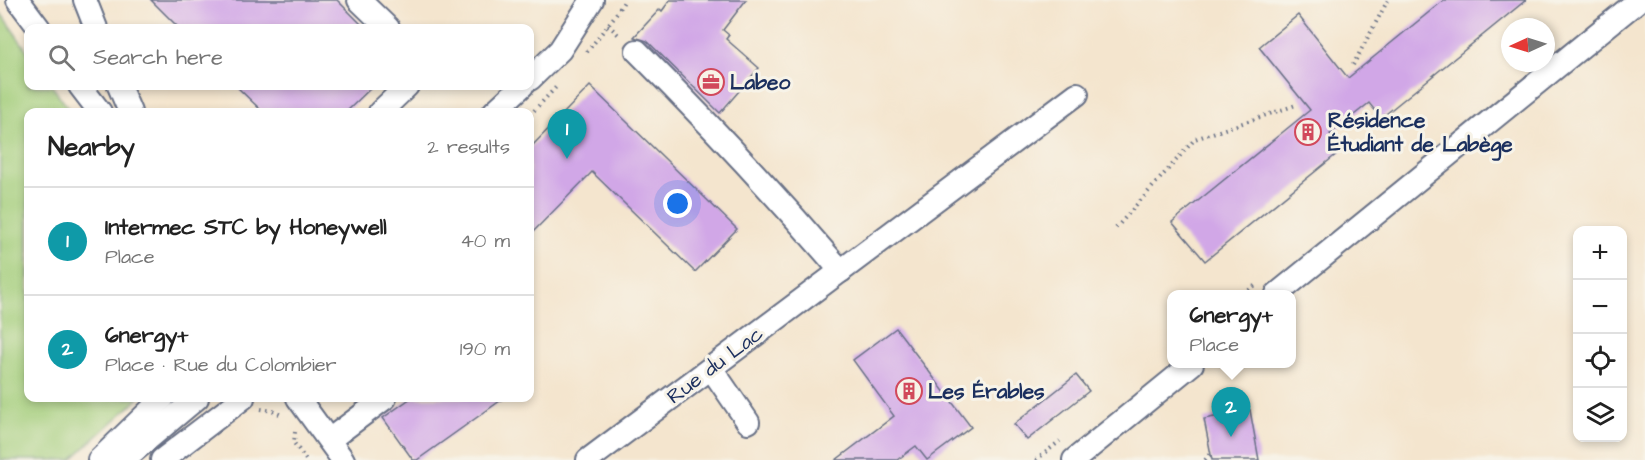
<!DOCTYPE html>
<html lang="en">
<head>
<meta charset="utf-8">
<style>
	body { margin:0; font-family:"Architects Daughter",sans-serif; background:#f6f6f6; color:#222 }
	.controls { position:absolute; right:18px; bottom:18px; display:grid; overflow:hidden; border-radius:12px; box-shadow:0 3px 9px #0003 }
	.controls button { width:54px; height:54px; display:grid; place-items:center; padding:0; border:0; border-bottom:2px solid #e0e0e0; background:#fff; color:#222; font:30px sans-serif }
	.compass { position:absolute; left:1501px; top:18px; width:54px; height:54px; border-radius:50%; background:#fff; box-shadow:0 3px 9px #0003; rotate:266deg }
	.you { position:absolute; left:678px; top:204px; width:21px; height:21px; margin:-15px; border:4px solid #fff; border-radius:50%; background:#1a73e8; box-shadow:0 0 0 9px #1a73e833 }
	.badge { display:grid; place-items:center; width:39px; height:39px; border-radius:50%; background:#7c3aed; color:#fff; font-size:20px; font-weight:700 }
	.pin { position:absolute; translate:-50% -50px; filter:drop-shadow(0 2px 3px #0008) }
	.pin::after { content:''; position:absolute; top:32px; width:21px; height:18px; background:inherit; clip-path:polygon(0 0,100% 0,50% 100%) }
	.popup { position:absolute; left:1167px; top:290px; width:129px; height:78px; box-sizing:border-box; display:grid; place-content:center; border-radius:12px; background:#fff; filter:drop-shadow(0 2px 4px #0005); font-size:20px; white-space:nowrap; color:#767676 }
	.popup b { font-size:22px; color:#222 }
	.popup::after { content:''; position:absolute; left:50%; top:100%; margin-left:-12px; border:12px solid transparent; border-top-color:#fff }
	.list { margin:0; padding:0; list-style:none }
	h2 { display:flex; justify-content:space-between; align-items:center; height:78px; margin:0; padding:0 24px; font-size:26px }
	h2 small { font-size:20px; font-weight:400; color:#767676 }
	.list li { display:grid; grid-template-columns:39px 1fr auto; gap:18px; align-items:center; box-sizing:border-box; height:108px; padding:0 24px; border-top:2px solid #e0e0e0 }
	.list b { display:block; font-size:22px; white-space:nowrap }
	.list p { margin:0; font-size:20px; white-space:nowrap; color:#767676 }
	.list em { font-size:20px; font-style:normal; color:#767676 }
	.icon { flex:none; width:33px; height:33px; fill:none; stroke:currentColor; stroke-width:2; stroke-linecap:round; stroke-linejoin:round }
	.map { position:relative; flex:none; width:1645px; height:460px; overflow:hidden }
	.search { position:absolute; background:#fff; box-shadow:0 3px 9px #0003; left:24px; top:24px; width:510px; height:66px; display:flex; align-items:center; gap:15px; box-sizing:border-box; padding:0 21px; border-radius:12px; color:#767676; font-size:22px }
	.panel { position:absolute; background:#fff; box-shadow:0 3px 9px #0003; left:24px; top:108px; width:510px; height:294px; border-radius:12px }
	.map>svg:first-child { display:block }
</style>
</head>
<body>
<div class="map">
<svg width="1645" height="460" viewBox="0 0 1645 460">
	<rect width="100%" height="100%" fill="#f7f3e8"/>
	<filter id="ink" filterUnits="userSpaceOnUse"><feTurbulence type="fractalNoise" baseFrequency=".0167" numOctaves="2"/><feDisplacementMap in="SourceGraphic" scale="12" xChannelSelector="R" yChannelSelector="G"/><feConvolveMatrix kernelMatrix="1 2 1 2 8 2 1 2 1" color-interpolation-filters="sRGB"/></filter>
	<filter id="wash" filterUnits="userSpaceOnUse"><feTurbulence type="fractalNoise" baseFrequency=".008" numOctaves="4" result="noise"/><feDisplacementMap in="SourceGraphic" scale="24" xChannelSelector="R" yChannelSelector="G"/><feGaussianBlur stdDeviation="1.35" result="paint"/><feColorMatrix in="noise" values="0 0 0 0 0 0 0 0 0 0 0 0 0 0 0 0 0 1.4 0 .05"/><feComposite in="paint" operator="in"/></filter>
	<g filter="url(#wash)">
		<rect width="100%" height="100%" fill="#f4e5ce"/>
		<path fill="#a3cd7a" stroke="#5f7e6c" stroke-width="1.5" d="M0 12 28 52V86H52L71 112H28V398H139L71 460H0Z"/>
		<g id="blocks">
			<g fill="#d1a7e7">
				<path d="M151 0H337L365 28H179Z"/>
				<path d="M670 0H746L723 30 729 35 726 39 759 68 720 113 647 41 634 37 660 9 662 11Z"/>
				<path d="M1444 0H1526L1381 118 1369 103 1330 134 1343 149 1205 261 1172 222 1310 110 1259 47 1298 15 1348 78Z"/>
				<path d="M236 86H373L346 112H263Z"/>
				<path d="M590 86 737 229 695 272 592 172 530 235V148Z"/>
				<path d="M896 328 971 427 927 460 916 446 897 460H836L894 416 853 360Z"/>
				<path d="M1076 375 1089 391 1027 440 1014 424Z"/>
				<path d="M411 398H504L417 460H413L383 418Z"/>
				<path d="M1250 410 1259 460H1212L1204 419Z"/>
			</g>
		</g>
	</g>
	<g filter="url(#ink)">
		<use href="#blocks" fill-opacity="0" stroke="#676f85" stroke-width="1.5"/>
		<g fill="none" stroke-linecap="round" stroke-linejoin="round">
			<defs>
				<g id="minor">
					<path d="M18 0 39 28"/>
					<path d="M85 0 96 28"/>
					<path d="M359 0 388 28"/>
					<path d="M637 51C708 122 776 195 841 271"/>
					<path d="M530 79 560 50 592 0"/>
					<path d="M80 86 100 112"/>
					<path d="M119 86 130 112"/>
					<path d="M380 112 407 86"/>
					<path d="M494 112 522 86"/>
					<path d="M1277 294 1639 0"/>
					<path d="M711 368 748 422"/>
					<path d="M298 398 343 460"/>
					<path d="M329 440 385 398"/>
					<path d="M99 460 163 398"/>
					<path d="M123 460 197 398"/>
					<path d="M162 460 243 398"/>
					<path d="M588 460 1077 94"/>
					<path d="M1074 460 1192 364"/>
				</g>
			</defs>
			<use href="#minor" stroke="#676f85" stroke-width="26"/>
			<g stroke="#676f85" stroke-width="4" stroke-dasharray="1.5 4.5" stroke-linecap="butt">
				<path d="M608 25 621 37"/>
				<path d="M587 52 614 17 625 0"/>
				<path d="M1353 65 1388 0"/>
				<path d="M530 115 558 85"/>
				<path d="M1116 228 1195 139 1296 105"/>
				<path d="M1244 294 1257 284"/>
				<path d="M261 409 273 411 282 415"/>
				<path d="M295 432 294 443 306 460"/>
				<path d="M1036 460 1060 441"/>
				<path d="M1205 460 1211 454"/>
			</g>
			<use href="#minor" stroke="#fff" stroke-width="22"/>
		</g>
	</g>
	<defs>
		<symbol id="office-ring" viewBox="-11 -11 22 22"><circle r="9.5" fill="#f7f3e8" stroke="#d1495b" stroke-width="1.5"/><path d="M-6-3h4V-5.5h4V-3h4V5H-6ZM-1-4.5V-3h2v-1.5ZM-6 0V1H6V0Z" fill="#d1495b"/></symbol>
		<symbol id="building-ring" viewBox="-11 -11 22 22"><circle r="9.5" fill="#f7f3e8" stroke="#d1495b" stroke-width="1.5"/><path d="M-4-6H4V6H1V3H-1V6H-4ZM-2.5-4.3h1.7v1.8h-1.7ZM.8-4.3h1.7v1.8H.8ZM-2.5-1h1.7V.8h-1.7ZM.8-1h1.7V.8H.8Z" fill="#d1495b"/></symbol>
	</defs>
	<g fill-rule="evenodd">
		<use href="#office-ring" x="696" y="67" width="30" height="30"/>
		<use href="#building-ring" x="1293" y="117" width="30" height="30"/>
		<use href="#building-ring" x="894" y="376" width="30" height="30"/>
	</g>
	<g text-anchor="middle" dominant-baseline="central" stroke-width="6" stroke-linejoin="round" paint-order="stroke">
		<g font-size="21" font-weight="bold" fill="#1b2f5e" stroke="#f7f3e8" text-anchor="start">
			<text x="730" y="82">Labeo</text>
			<text x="1328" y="120">Résidence<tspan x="1328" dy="24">Étudiant de Labège</tspan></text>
			<text x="928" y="391">Les Érables</text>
		</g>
		<g font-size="21" fill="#1b2f5e" stroke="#f7f3e8">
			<text transform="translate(715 365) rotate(-37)">Rue du Lac</text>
		</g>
	</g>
</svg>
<div class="controls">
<button>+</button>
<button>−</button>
<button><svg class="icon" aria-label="locate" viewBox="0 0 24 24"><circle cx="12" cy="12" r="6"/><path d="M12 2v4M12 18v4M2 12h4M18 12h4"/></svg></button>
<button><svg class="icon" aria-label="layers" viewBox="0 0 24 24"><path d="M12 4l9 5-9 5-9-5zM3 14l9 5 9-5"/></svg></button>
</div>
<svg class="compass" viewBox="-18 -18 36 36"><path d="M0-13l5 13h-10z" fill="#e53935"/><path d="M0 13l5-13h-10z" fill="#767676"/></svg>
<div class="you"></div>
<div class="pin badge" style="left:567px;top:159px;background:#0f9aa8">1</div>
<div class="pin badge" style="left:1231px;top:437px;background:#0f9aa8">2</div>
<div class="popup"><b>6nergy+</b>Place</div>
<div class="search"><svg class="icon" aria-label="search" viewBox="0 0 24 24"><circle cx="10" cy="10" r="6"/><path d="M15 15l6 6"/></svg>Search here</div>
<section class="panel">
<h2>Nearby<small>2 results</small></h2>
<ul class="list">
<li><span class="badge" style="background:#0f9aa8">1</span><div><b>Intermec STC by Honeywell</b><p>Place</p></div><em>40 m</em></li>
<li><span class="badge" style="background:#0f9aa8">2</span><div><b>6nergy+</b><p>Place · Rue du Colombier</p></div><em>190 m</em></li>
</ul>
</section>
</div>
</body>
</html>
